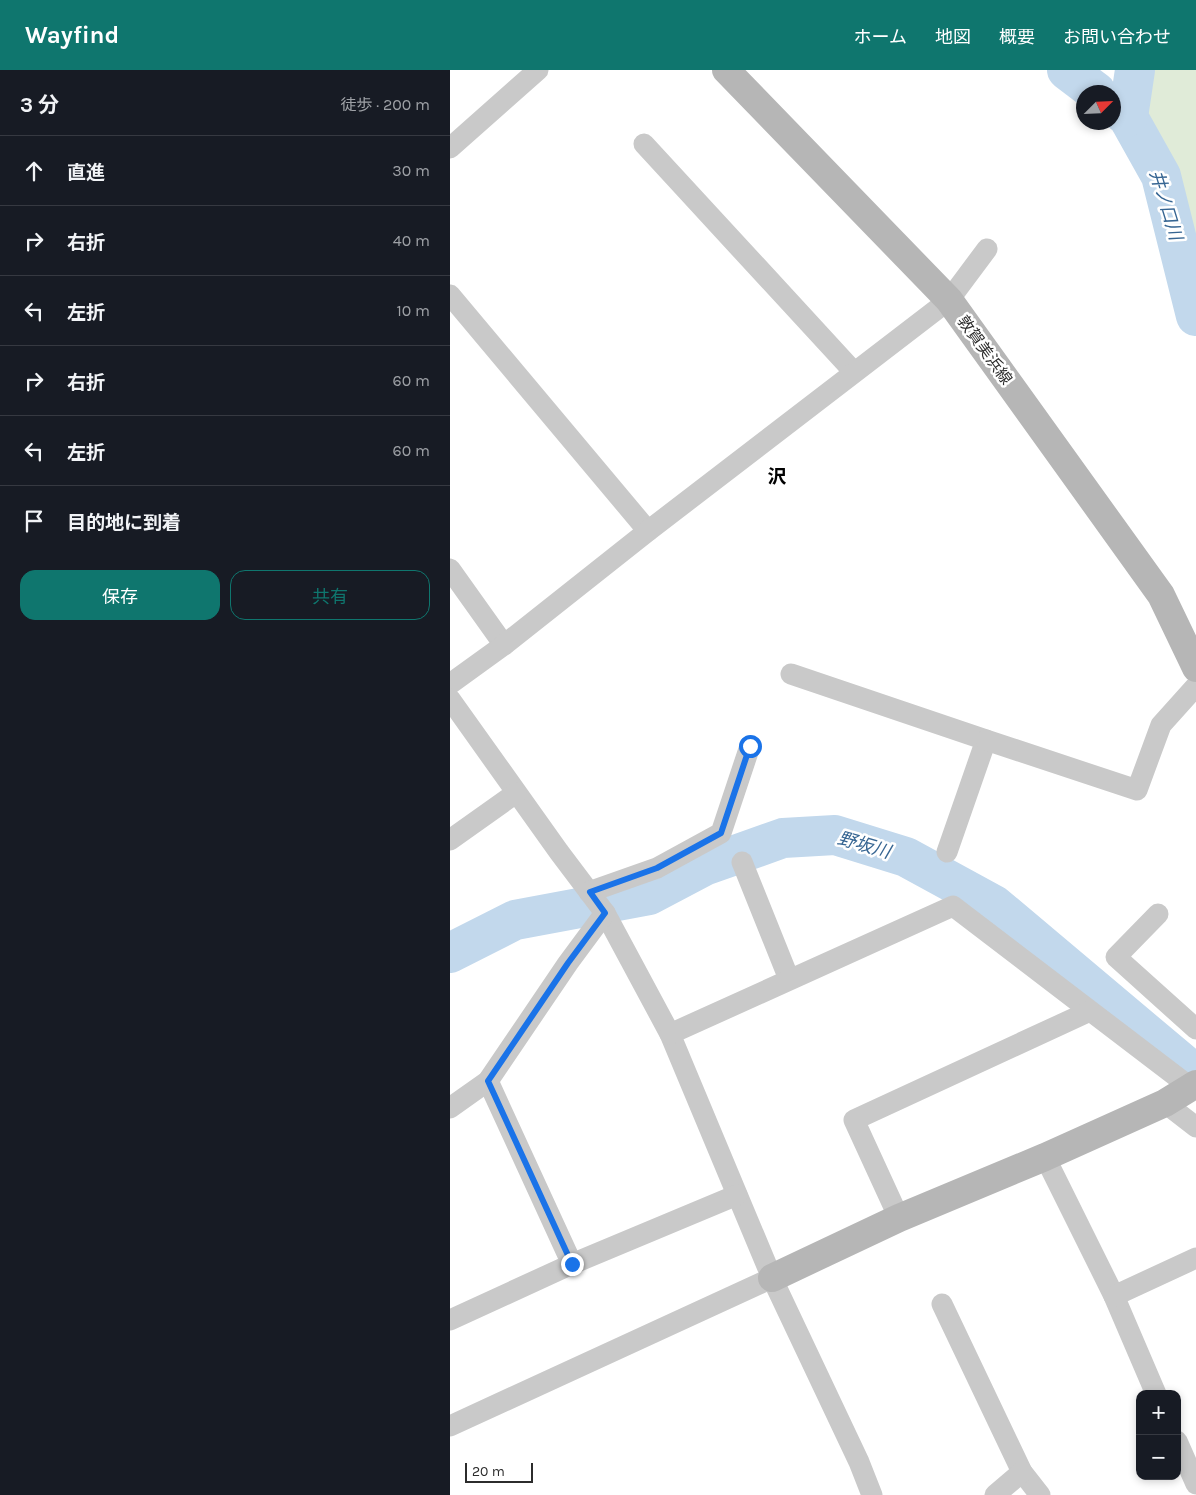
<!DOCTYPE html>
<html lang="ja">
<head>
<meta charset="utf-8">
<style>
	body { margin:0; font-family:Karla,"Noto Sans JP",sans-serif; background:#242831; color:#f1f3f6 }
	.controls { position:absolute; right:15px; bottom:15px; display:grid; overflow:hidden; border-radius:10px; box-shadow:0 2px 8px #0003 }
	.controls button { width:45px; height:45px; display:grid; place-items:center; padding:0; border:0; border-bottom:1px solid #363941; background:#171b24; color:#f1f3f6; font:25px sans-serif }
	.compass { position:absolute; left:626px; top:15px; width:45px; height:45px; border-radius:50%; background:#171b24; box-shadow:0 2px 8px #0003; rotate:66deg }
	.scale { position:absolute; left:15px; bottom:12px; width:68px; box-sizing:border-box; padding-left:5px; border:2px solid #2c2c2c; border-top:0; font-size:14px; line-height:18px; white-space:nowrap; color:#2c2c2c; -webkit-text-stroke:4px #fff; paint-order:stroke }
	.stop { position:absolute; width:15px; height:15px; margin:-11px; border:4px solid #1a73e8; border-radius:50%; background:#fff }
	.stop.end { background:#1a73e8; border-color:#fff; box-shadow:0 1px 5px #0008 }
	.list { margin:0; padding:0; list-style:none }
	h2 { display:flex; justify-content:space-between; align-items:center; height:65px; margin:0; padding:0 20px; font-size:21px }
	h2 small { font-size:16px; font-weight:400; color:#9ea1a6 }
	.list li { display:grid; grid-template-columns:32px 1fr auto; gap:15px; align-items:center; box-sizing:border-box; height:70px; padding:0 20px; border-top:1px solid #363941 }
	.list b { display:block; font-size:19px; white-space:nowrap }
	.list em { font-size:16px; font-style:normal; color:#9ea1a6 }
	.actions { display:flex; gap:10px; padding:15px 20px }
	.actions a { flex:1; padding:11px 0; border:1px solid #0f766e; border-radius:15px; text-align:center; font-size:18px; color:#0f766e }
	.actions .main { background:#0f766e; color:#fff }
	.icon { flex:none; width:28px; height:28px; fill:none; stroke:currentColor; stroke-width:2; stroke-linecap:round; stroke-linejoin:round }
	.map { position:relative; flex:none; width:746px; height:1425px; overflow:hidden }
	header { display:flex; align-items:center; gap:30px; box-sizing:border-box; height:70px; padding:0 25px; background:#0f766e; color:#fff }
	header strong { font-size:24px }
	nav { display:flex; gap:28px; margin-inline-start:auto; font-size:18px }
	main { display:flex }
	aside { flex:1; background:#171b24 }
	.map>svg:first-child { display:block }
</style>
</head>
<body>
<header>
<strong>Wayfind</strong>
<nav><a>ホーム</a><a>地図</a><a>概要</a><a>お問い合わせ</a></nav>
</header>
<main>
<aside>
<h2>3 分<small>徒歩 · 200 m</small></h2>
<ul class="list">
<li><svg class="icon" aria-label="ahead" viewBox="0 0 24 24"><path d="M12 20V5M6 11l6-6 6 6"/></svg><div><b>直進</b></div><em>30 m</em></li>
<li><svg class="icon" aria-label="right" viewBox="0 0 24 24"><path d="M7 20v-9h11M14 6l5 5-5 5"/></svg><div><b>右折</b></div><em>40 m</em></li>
<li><svg class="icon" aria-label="left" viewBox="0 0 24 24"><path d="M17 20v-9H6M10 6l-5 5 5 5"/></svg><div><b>左折</b></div><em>10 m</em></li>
<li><svg class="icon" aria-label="right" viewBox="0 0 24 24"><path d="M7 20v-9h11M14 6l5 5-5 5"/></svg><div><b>右折</b></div><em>60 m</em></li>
<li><svg class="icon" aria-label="left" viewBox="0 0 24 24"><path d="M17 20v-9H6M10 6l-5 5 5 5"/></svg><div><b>左折</b></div><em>60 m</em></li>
<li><svg class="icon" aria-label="arrive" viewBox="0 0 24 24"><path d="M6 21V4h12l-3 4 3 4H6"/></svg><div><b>目的地に到着</b></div></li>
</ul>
<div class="actions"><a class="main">保存</a><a>共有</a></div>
</aside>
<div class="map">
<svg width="746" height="1425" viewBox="0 0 746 1425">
	<rect width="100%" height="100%" fill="#fff"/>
	<path fill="#e0ebd8" d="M702 0H746V186L725 111 697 42Z"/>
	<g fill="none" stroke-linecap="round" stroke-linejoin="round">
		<g stroke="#c2d8ec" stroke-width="40">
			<path d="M617 0 646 22"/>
			<path d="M664 36 678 47 711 106 746 246"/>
			<path d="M678 47 685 0"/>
			<path d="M0 883 65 850 199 825 254 796 333 768 385 765 456 787 544 835 746 1005"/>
		</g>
		<g stroke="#c9c9c9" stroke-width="21">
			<path d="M194 74 404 302"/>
			<path d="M0 78 88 0"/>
			<path d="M0 225 198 461"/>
			<path d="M0 499 54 575"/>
			<path d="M341 604 536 670 497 782"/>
			<path d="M0 614 54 575 198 461 499 230 537 179"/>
			<path d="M0 629 109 782 155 843 220 964 322 1208 409 1392 422 1425"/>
			<path d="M536 670 687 720 711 655 746 616"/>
			<path d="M0 770 66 723"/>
			<path d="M292 792 339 909"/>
			<path d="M139 822 207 798 271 763 300 676"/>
			<path d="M708 844 666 887 746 959"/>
			<path d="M220 964 503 836 740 1017"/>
			<path d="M38 1011 122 1194 287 1125"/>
			<path d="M715 1033 746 1057"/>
			<path d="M0 1038 38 1011 118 893 155 843"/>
			<path d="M595 1087 664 1226 706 1324"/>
			<path d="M449 1148 404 1050 640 941"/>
			<path d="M664 1226 746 1188"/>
			<path d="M492 1234 572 1402 590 1425"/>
			<path d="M0 1250 122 1194"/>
			<path d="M0 1356 322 1208"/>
			<path d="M727 1371 746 1414"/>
			<path d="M545 1425 572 1402"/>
		</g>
		<g stroke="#b6b6b6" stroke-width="28">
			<path d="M276 0 499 230 711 525 746 598"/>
			<path d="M322 1208 449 1148 595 1087 715 1033 746 1014"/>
		</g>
	</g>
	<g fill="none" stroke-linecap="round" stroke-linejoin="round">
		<path stroke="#1a73e8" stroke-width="6" d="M122 1194 38 1011 118 893 155 843 140 822 207 798 271 763 300 676"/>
	</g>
	<g text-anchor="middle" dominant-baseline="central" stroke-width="5" stroke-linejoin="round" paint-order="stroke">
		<g font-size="16" fill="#2c2c2c" stroke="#fff">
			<text transform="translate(535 280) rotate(54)">敦賀美浜線</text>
		</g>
		<g font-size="18" font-style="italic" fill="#366592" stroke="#fff">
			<text transform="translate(716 135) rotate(73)">井ノ口川</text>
			<text transform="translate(414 775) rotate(16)">野坂川</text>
		</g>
		<g font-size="19" font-weight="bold" fill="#000" stroke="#fff">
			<text x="327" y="407">沢</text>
		</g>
	</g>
</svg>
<div class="controls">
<button>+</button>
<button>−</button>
</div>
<svg class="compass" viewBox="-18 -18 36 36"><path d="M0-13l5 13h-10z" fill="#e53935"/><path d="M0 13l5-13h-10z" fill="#9ea1a6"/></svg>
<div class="scale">20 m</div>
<div class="stop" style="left:300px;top:676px"></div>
<div class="stop end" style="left:122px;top:1194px"></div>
</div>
</main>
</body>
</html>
